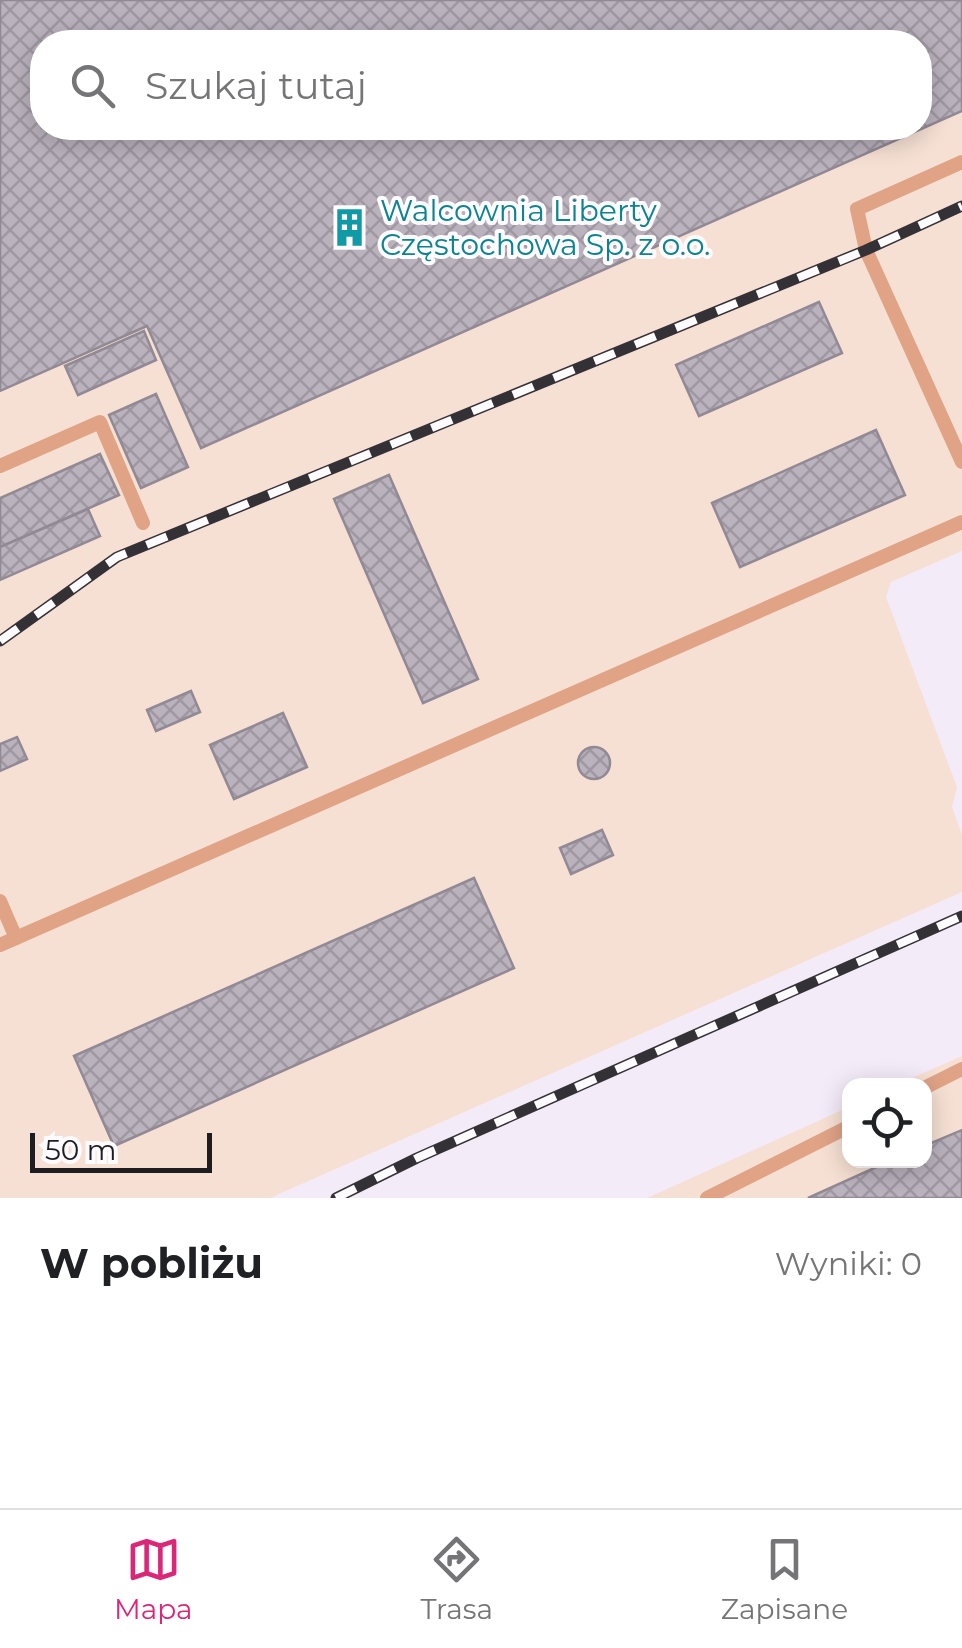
<!DOCTYPE html>
<html lang="pl">
<head>
<meta charset="utf-8">
<style>
	body { margin:0; font-family:Montserrat,sans-serif; background:#f6f6f6; color:#202124 }
	.controls { position:absolute; right:30px; bottom:30px; display:grid; overflow:hidden; border-radius:20px; box-shadow:0 5px 25px #0003 }
	.controls button { width:90px; height:90px; display:grid; place-items:center; padding:0; border:0; border-bottom:2px solid #e0e0e0; background:#fff; color:#202124; font:50px sans-serif }
	.scale { position:absolute; left:30px; bottom:25px; width:182px; box-sizing:border-box; padding-left:10px; border:5px solid #1f1c20; border-top:0; font-size:28px; line-height:35px; white-space:nowrap; color:#1f1c20; -webkit-text-stroke:8px #fdfbfe; paint-order:stroke }
	.list { margin:0; padding:0; list-style:none }
	h2 { display:flex; justify-content:space-between; align-items:center; height:130px; margin:0; padding:0 40px; font-size:42px }
	h2 small { font-size:32px; font-weight:400; color:#757577 }
	.icon { flex:none; width:55px; height:55px; fill:none; stroke:currentColor; stroke-width:2; stroke-linecap:round; stroke-linejoin:round }
	.map { position:relative; flex:none; width:962px; height:1198px; overflow:hidden }
	.search { position:absolute; background:#fff; box-shadow:0 5px 25px #0003; left:30px; right:30px; top:30px; height:110px; display:flex; align-items:center; gap:25px; box-sizing:border-box; padding:0 35px; border-radius:40px; color:#757577; font-size:38px }
	.sheet { height:310px; background:#fff }
	nav { display:flex; justify-content:space-around; align-items:center; box-sizing:border-box; height:140px; border-top:2px solid #e0e0e0; background:#fff; font-size:28px; color:#757577 }
	nav a { display:grid; justify-items:center; gap:5px }
	nav .on { color:#db2777 }
	.map>svg:first-child { display:block }
</style>
</head>
<body>
<div class="map">
<svg width="962" height="1198" viewBox="0 0 962 1198">
	<defs>
		<pattern id="building-cross-hatch" width="8" height="8" patternUnits="userSpaceOnUse" patternTransform="scale(2.5)"><rect width="8" height="8" fill="#bab2bd"/><path d="M0 0l8 8M0 8l8-8" fill="none" stroke="#9f98a2"/></pattern>
	</defs>
	<rect width="100%" height="100%" fill="#f4ebf8"/>
	<g fill="#f6e0d3" fill-rule="evenodd">
		<path d="M0 0H962V551L891 582 886 597 957 787 952 807 962 835V892L270 1198H0ZM42 42H920V128H42Z"/>
		<path d="M962 1056V1198H647L849 1107 850 1160H924V1086L896 1085Z"/>
	</g>
	<g fill="url(#building-cross-hatch)" stroke="#918994" stroke-width="2.5" fill-rule="evenodd">
		<path d="M0 0H962V111L201 448 147 326 0 391ZM42 42H920V128H42Z"/>
		<path d="M819 302 842 353 699 416 676 365Z"/>
		<path d="M144 331 156 360 78 395 65 366Z"/>
		<path d="M156 394 188 467 141 488 109 415Z"/>
		<path d="M876 430 905 495 740 567 712 503Z"/>
		<path d="M100 454 119 495 0 547V498Z"/>
		<path d="M389 475 478 679 423 703 334 499Z"/>
		<path d="M88 509 100 536 0 580V547Z"/>
		<path d="M191 691 200 712 156 731 147 710Z"/>
		<path d="M283 713 307 767 234 799 210 745Z"/>
		<path d="M17 737 27 759 0 771V744Z"/>
		<circle cx="594" cy="763" r="16"/>
		<path d="M602 830 613 855 571 874 560 848Z"/>
		<path d="M474 878 514 968 114 1146 74 1056Z"/>
		<path d="M962 1130V1198H808L892 1160H924V1146Z"/>
	</g>
	<g fill="none" stroke-linecap="round" stroke-linejoin="round">
		<g stroke="#e0a386" stroke-width="14">
			<path d="M962 162 857 209 866 250 962 462"/>
			<path d="M0 466 100 422 143 523"/>
			<path d="M0 901 16 938"/>
			<path d="M0 945 962 522"/>
			<path d="M924 1088 962 1069"/>
			<path d="M707 1198 850 1126"/>
		</g>
		<defs>
			<g id="rail">
				<path d="M0 641 117 557 866 250 962 206"/>
				<path d="M336 1198 417 1158 962 916"/>
			</g>
		</defs>
		<use href="#rail" stroke="#343136" stroke-width="11"/>
		<use href="#rail" stroke="#fdfbfe" stroke-width="8" stroke-dasharray="22" stroke-linecap="butt"/>
	</g>
	<defs>
		<symbol id="building-bare" viewBox="-9 -9 18 18"><path d="M-4-6H4V6H1V3H-1V6H-4ZM-2.5-4.3h1.7v1.8h-1.7ZM.8-4.3h1.7v1.8H.8ZM-2.5-1h1.7V.8h-1.7ZM.8-1h1.7V.8H.8Z" fill="#0f9aa8" stroke="#fdfbfe" stroke-width="2.5" paint-order="stroke"/></symbol>
	</defs>
	<g fill-rule="evenodd">
		<use href="#building-bare" x="322" y="200" width="55" height="55"/>
	</g>
	<g text-anchor="middle" dominant-baseline="central" stroke-width="8" stroke-linejoin="round" paint-order="stroke">
		<g font-size="30" fill="#0d838f" stroke="#fdfbfe" text-anchor="start">
			<text x="380" y="210">Walcownia Liberty<tspan x="380" dy="34">Częstochowa Sp. z o.o.</tspan></text>
		</g>
	</g>
</svg>
<div class="controls">
<button><svg class="icon" aria-label="locate" viewBox="0 0 24 24"><circle cx="12" cy="12" r="6"/><path d="M12 2v4M12 18v4M2 12h4M18 12h4"/></svg></button>
</div>
<div class="scale">50 m</div>
<div class="search"><svg class="icon" aria-label="search" viewBox="0 0 24 24"><circle cx="10" cy="10" r="6"/><path d="M15 15l6 6"/></svg>Szukaj tutaj</div>
</div>
<section class="sheet">
<h2>W pobliżu<small>Wyniki: 0</small></h2>
<ul class="list">
</ul>
</section>
<nav>
<a class="on"><svg class="icon" aria-label="map" viewBox="0 0 24 24"><path d="M3 6l6-2 6 2 6-2v14l-6 2-6-2-6 2zM9 4v14M15 6v14"/></svg>Mapa</a>
<a><svg class="icon" aria-label="directions" viewBox="0 0 24 24"><path d="M12 3l9 9-9 9-9-9zM9 14v-3h6M13 9l2 2-2 2"/></svg>Trasa</a>
<a><svg class="icon" aria-label="saved" viewBox="0 0 24 24"><path d="M7 4h10v16l-5-4-5 4z"/></svg>Zapisane</a>
</nav>
</body>
</html>
